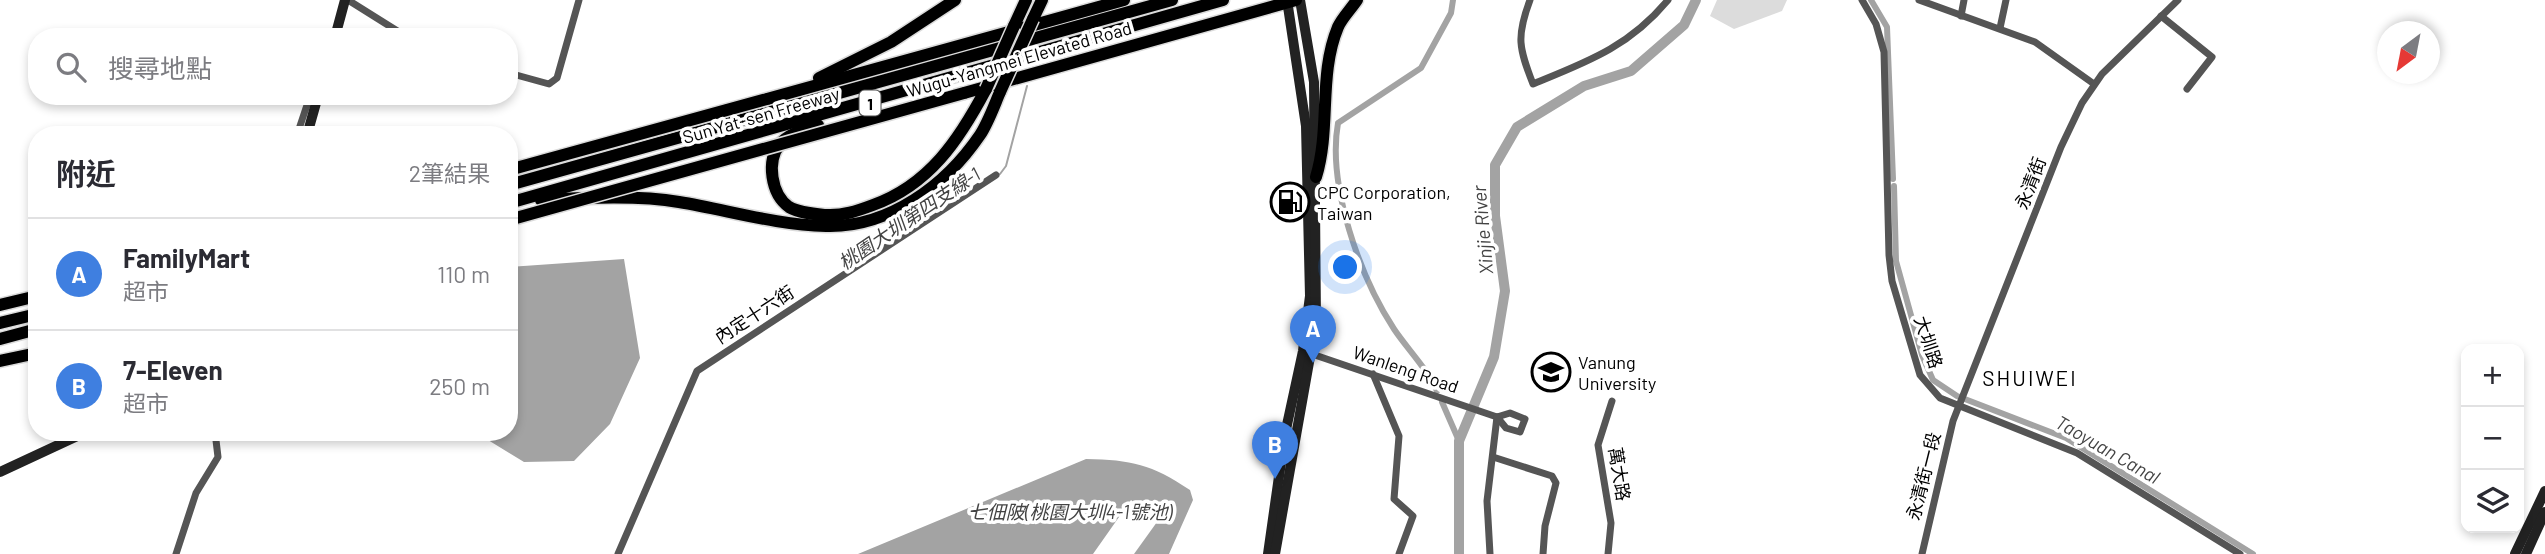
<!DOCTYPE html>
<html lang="zh-TW">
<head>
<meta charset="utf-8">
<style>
	body { margin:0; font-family:Barlow,"Noto Sans TC",sans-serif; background:#f2f2f3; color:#2b2b33 }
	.controls { position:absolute; right:21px; bottom:21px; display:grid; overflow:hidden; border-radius:14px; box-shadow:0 4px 10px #0003 }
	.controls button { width:63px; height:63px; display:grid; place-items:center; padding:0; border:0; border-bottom:2px solid #e1e1e2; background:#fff; color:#2b2b33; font:35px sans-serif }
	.compass { position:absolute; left:2377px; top:21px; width:63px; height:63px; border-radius:50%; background:#fff; box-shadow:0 4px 10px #0003; rotate:212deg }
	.you { position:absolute; left:1346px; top:268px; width:24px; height:24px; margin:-18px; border:5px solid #fff; border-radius:50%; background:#1a73e8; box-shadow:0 0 0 10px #1a73e833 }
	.badge { display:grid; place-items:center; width:46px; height:46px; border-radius:50%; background:#000; color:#fff; font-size:23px; font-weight:700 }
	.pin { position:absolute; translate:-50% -58px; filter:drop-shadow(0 2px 4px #0008) }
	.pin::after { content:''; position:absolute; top:37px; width:24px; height:21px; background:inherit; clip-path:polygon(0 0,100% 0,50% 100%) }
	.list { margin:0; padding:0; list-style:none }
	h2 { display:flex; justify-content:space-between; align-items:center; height:91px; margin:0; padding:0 28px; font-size:30px }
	h2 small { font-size:23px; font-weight:400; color:#7c7c81 }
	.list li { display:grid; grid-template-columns:46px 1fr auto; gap:21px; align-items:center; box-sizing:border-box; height:112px; padding:0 28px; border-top:2px solid #e1e1e2 }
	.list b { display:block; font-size:26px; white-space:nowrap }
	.list p { margin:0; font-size:23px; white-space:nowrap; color:#7c7c81 }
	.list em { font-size:23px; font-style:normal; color:#7c7c81 }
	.icon { flex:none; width:38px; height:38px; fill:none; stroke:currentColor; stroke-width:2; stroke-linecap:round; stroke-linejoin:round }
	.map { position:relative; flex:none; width:2545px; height:554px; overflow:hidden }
	.search { position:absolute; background:#fff; box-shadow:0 4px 10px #0003; left:28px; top:28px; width:490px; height:77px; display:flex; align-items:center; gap:18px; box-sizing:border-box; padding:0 24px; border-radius:28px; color:#7c7c81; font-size:26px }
	.panel { position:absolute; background:#fff; box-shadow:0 4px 10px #0003; left:28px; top:126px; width:490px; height:315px; border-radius:28px }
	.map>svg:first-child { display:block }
</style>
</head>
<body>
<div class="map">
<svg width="2545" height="554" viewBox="0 0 2545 554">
	<rect width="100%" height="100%" fill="#fff"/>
	<path fill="#dcdcdc" d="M1717 0H1787L1782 11 1734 29 1710 16Z"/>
	<g fill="#a3a3a3">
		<path d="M624 259 640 358 610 424 574 461 524 462 475 432H509V267Z"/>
		<path d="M1086 459C1132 460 1151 464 1190 490L1193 500 1169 554H1134L1157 522 1131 500 1093 554H858Z"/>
	</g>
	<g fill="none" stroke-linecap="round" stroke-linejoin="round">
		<path stroke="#a3a3a3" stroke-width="2" d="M1000 174 1006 166 1027 86"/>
		<g stroke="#a3a3a3" stroke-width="6">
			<path d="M1871 0 1887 27 1893 179"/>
			<path d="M1894 186 1896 261 1922 355 1933 380 1957 396 2066 438 2253 554"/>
			<path d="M1437 391C1427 368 1408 350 1394 329 1360 277 1327 185 1338 123L1421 68 1451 13 1453 0"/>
			<path d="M1442 402 1459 441"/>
		</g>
		<path stroke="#a3a3a3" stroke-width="10" d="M1459 554V441L1494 357 1505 291 1495 216V165L1517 127 1584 86 1631 71 1684 25 1696 0"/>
		<defs>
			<g id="highway">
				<path d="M1033 19 1042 0"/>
				<path d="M1014 26 1026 0"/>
				<path d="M819 78 891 42 955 0"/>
				<path d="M964 93 1296 0"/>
				<path d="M767 99 1124 0"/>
				<path d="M818 125C806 129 788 134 780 144 766 161 771 194 789 207 799 213 814 214 826 215 843 216 857 211 873 205 929 185 959 140 986 89"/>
				<path d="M1316 177C1331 128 1318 75 1338 27 1342 18 1351 9 1357 0"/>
				<path d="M509 185 1172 0"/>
				<path d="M541 200C583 198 638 195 679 202 728 210 776 225 826 226 889 228 946 185 980 135 988 123 994 106 1000 92"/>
				<path d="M509 203 1223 0"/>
				<path d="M0 305 37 296"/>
				<path d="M0 323 37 314"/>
				<path d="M0 339 37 329"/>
				<path d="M0 361 37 353"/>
			</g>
		</defs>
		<use href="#highway" stroke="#dbdbdb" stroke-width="15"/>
		<g stroke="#555" stroke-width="7">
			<path d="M348 0 407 37"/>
			<path d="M1530 0C1516 37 1519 48 1533 84 1587 62 1629 47 1668 0"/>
			<path d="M1862 0 1876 24 1884 52 1889 255 1892 281 1920 375 1940 398 2077 453 2240 554"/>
			<path d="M1919 0 2035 42 2094 84"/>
			<path d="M1961 16 1964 0"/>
			<path d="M2161 16 2212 57 2187 89"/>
			<path d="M2000 28 2006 0"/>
			<path d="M509 73 549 84 557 78 579 0"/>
			<path d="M297 135 310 96"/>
			<path d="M1306 352 1497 417"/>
			<path d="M1373 374 1399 436 1394 499 1413 516 1399 554"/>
			<path d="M1510 413 1525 419 1520 432 1506 428 1497 417Z"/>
			<path d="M1493 457 1552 476 1556 483 1545 526 1543 554"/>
			<path d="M176 554 196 493 218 457 215 432"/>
			<path d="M618 554 697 371 996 175"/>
			<path d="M1490 554 1487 501 1497 417"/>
			<path d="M1608 554 1611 523 1598 445 1612 401"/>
			<path d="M1922 554 1953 421 2061 147 2082 103 2102 74 2178 0"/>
		</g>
		<g stroke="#222" stroke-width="10">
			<path d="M335 37 345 0"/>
			<path d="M307 135 318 96"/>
			<path d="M0 472 86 432"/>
			<path d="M1268 554 1285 434 1303 351 1310 296 1306 126 1287 0"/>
			<path d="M1275 554 1316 323 1314 82 1300 0"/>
			<path d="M2515 554 2545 491"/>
			<path d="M2526 554 2545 512"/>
		</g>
		<use href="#highway" stroke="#000" stroke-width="12"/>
		<defs>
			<g id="highway-bridge">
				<path d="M986 89 1014 26"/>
				<path d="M1000 92 1033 19"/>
				<path d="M509 170 767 99"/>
				<path d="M509 220 964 93"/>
			</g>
		</defs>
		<use href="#highway-bridge" stroke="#dbdbdb" stroke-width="15" stroke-linecap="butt"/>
		<use href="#highway-bridge" stroke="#000" stroke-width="12"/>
	</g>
	<defs>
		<symbol id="fuel-ring" viewBox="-11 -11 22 22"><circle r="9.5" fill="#fff" stroke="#000" stroke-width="1.5"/><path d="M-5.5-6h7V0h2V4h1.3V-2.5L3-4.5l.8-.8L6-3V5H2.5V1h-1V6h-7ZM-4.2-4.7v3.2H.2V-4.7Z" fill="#000"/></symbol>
		<symbol id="university-ring" viewBox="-11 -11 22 22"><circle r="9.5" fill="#fff" stroke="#000" stroke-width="1.5"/><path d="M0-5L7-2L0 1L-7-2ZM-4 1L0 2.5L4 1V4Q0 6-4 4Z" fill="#000"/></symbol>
	</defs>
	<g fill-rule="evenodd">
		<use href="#fuel-ring" x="1268" y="180" width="44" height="44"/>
		<use href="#university-ring" x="1529" y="350" width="44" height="44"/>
	</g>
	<g text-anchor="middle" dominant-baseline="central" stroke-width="7" stroke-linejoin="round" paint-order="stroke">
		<rect fill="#fff" stroke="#4c4c4c" stroke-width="2" x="859.5" y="90.5" width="21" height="25" rx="5"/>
		<g font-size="16" font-weight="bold" fill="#000">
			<text x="870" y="103">1</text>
		</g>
		<g font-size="18" fill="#000" stroke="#fff">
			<text transform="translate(1019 59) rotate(-16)">Wugu-Yangmei Elevated Road</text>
			<text transform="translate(761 115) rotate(-16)">Sun Yat-sen Freeway</text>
			<text transform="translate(2030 183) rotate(-69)">永清街</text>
			<text transform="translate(754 314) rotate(-33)">內定十六街</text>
			<text transform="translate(1929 342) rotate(72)">大圳路</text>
			<text transform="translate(1406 369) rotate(19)">Wanleng Road</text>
			<text transform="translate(1620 474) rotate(81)">萬大路</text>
			<text transform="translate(1923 476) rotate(-76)">永清街一段</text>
		</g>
		<g font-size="18" fill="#000" stroke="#fff" text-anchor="start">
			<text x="1317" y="192">CPC Corporation,<tspan x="1317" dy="21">Taiwan</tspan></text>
			<text x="1578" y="362">Vanung<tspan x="1578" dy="21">University</tspan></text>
		</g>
		<g font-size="19" font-style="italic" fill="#444" stroke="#fff">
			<text transform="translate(909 218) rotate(-34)">桃園大圳第四支線-1</text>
			<text transform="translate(1482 230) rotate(-95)">Xinjie River</text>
			<text transform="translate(2108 449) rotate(30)">Taoyuan Canal</text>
			<text x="1070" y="511">七佃陂(桃園大圳4-1號池)</text>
		</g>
		<g font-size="21" letter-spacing="2" fill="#000" stroke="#fff">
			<text x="2030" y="377">SHUIWEI</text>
		</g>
	</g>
</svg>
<div class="controls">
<button>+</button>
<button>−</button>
<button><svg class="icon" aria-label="layers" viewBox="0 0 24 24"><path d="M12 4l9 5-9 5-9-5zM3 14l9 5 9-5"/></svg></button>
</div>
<svg class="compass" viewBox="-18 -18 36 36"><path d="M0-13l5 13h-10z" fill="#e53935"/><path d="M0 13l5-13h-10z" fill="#7c7c81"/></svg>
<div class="you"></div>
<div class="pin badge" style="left:1313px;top:363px;background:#3f7fe0">A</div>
<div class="pin badge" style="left:1275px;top:479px;background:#3f7fe0">B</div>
<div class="search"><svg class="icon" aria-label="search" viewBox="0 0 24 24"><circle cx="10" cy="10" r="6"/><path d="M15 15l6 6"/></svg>搜尋地點</div>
<section class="panel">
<h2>附近<small>2筆結果</small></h2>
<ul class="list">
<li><span class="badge" style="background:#3f7fe0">A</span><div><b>FamilyMart</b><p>超市</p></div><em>110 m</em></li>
<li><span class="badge" style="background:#3f7fe0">B</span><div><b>7-Eleven</b><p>超市</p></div><em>250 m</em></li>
</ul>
</section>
</div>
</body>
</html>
